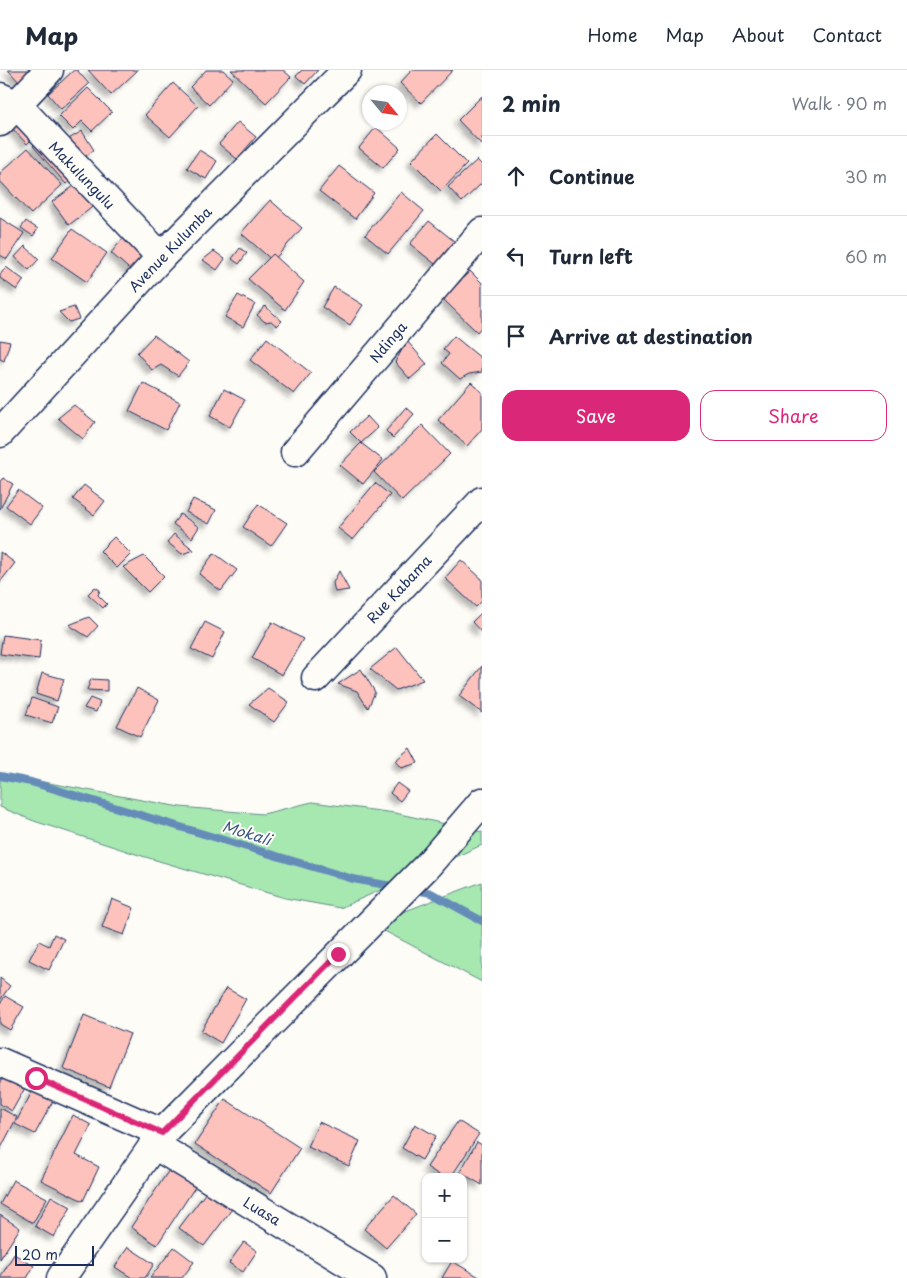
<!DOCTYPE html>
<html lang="en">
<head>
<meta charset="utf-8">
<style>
	body { margin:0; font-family:"Playpen Sans",sans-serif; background:#f6f6f7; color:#1f2937 }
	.controls { position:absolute; right:15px; bottom:15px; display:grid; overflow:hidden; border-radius:10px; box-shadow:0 1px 4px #0004 }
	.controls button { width:45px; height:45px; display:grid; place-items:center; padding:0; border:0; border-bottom:1px solid #e0e1e3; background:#fff; color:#1f2937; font:25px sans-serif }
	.compass { position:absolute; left:362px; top:15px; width:45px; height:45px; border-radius:50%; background:#fff; box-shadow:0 1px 4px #0004; rotate:119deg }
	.scale { position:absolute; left:15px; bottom:12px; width:79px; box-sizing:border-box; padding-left:5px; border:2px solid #1b2f5e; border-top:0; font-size:14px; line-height:18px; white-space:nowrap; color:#1b2f5e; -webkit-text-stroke:4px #fdfcf7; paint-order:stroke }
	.stop { position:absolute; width:15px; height:15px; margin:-11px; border:4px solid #db2777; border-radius:50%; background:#fff }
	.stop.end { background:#db2777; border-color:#fff; box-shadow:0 1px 5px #0008 }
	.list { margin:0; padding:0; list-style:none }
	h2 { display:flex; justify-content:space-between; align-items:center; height:65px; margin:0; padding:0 20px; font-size:21px }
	h2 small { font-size:16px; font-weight:400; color:#747a83 }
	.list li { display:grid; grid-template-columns:32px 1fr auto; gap:15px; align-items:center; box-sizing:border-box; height:80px; padding:0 20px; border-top:1px solid #e0e1e3 }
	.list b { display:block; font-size:19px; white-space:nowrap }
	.list em { font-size:16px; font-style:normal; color:#747a83 }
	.actions { display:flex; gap:10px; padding:15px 20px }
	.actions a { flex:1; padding:11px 0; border:1px solid #db2777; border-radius:15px; text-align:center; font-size:18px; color:#db2777 }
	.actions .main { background:#db2777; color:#fff }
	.icon { flex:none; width:28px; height:28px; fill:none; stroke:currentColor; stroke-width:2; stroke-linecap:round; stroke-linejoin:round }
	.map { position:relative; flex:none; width:482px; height:1208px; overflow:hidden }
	header { display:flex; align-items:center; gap:30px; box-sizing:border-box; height:70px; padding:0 25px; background:#fff; border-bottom:1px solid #e0e1e3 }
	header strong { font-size:24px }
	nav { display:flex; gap:28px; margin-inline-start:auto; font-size:18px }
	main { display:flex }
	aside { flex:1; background:#fff }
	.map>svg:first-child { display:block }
</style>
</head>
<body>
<header>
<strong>Map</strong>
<nav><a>Home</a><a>Map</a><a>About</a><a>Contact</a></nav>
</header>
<main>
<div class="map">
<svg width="482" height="1208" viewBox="0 0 482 1208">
	<defs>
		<filter id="shadow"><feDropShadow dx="-4.5" dy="4.5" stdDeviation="2.5" flood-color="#0004"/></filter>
	</defs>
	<rect width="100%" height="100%" fill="#fdfcf7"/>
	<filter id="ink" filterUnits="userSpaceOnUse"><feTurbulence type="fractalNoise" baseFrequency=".02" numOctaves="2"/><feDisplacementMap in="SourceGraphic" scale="10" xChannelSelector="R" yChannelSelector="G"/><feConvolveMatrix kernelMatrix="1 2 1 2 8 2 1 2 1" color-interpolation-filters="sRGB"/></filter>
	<g filter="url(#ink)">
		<g fill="#a7e8b1" stroke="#618c88">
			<path d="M0 704 180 737 263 744 312 732 395 743 482 762V775L340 838 285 828 142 786 34 751 0 737Z"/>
			<path d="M482 812V912L371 854Z"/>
		</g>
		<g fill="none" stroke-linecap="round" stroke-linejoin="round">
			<g stroke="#658cb8" stroke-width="8">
				<path d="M0 706 31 712 353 809 397 817"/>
				<path d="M411 819 431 823 482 851"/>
			</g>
		</g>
		<g fill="#fec2bd" stroke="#1b2f5e" filter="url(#shadow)">
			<path d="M8 0H36L21 14Z"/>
			<path d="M74 0H77L89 14 61 39 48 24Z"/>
			<path d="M88 0H138L111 25Z"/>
			<path d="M206 0H223L233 9 209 35 190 17Z"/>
			<path d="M231 0H283L291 7 266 33Z"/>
			<path d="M302 0H318L305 14 296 6Z"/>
			<path d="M412 0H453L421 33 400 13Z"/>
			<path d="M173 13 198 36 170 67 145 45Z"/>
			<path d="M88 18 112 42 92 61 82 51 73 60 59 46Z"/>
			<path d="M482 26V75L458 50Z"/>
			<path d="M21 40 41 61 27 74 7 53Z"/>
			<path d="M238 52 256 67 237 89 219 74Z"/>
			<path d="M376 57 400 78 383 98 359 78Z"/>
			<path d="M82 61 94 80 80 90 67 70Z"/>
			<path d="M437 64 467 94 441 121 411 91Z"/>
			<path d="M43 66 74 107 66 114 33 76Z"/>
			<path d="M28 78 62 115 31 144 0 111V103Z"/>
			<path d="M199 80 217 91 206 109 187 98Z"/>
			<path d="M477 90 482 95V113L462 132 448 117Z"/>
			<path d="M339 96 374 123 355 149 319 121Z"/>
			<path d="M78 113 95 135 69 155 52 132Z"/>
			<path d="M401 122 424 141 388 184 365 165Z"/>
			<path d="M270 130 302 158 273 191 241 163Z"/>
			<path d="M0 148 24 163 7 189 0 185Z"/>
			<path d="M26 151 38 159 33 166 21 158Z"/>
			<path d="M429 151 459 175 440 198 410 174Z"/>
			<path d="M72 159 107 183 87 212 52 188Z"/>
			<path d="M124 167 149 188 136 205 111 183Z"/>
			<path d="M25 176 39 189 29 200 15 187Z"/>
			<path d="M240 178 247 183 239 194 232 189Z"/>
			<path d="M214 181 225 189 217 200 203 190Z"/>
			<path d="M273 184 304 212 285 240 248 209Z"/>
			<path d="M6 197 24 210 17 220 0 208V205Z"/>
			<path d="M470 201 482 213V256L477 262 443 229Z"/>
			<path d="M334 217 363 235 350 255 322 237Z"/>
			<path d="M238 225 255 234 243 257 225 247Z"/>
			<path d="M265 236 282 251 277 256 271 251 265 252 257 245Z"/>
			<path d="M74 237 79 249 69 252 59 242Z"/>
			<path d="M154 265 189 292 178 306 161 295 152 300 137 283Z"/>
			<path d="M454 266 482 289V302L469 304 460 309 442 293 449 284 443 279Z"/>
			<path d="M267 268 311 303 294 324 250 290Z"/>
			<path d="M0 270 10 272 4 291 0 289Z"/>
			<path d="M407 271 427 294 410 309 395 292Z"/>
			<path d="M471 312 482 322V359L467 376 438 350Z"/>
			<path d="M143 313 180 332 166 360 129 341Z"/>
			<path d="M224 319 245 330 230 357 210 346Z"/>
			<path d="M74 335 95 352 83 369 58 348Z"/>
			<path d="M406 337 414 344 393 368 386 361Z"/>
			<path d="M367 346 378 358 361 373 350 362Z"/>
			<path d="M422 355 450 384 402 431 374 402Z"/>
			<path d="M361 373 383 390 363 414 340 395Z"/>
			<path d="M3 408 13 414 0 439V411Z"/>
			<path d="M375 413 390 425 353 470 338 458Z"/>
			<path d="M84 415 105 431 94 445 73 429Z"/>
			<path d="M18 420 42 438 30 454 6 436Z"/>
			<path d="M193 429 216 440 209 454 186 442Z"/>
			<path d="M258 434 287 453 271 476 243 457Z"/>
			<path d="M180 444 199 457 192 468 173 454Z"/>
			<path d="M174 464 194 480 182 484 167 472Z"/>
			<path d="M114 467 131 484 117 498 100 481Z"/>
			<path d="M0 482 15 493 0 512Z"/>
			<path d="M214 483 237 500 221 521 199 504Z"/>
			<path d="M144 486 164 506 148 522 123 497Z"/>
			<path d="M461 490 482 509V531L476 537 445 508Z"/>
			<path d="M339 501 349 520 335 522 333 513Z"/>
			<path d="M95 517 100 520 98 525 107 534 103 538 88 524Z"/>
			<path d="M482 542V563L472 552Z"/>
			<path d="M89 547 98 556 88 567 69 555Z"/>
			<path d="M205 552 225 562 212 589 191 579Z"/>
			<path d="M272 552 303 569 282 605 252 588Z"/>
			<path d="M3 565 41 570 39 589 0 584Z"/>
			<path d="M397 577 423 610 396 620 370 599Z"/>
			<path d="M482 596V643L459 626Z"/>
			<path d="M361 599 375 622 368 638 357 621 338 614Z"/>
			<path d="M42 603 64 609 57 631 36 624Z"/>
			<path d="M91 609 107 610V621L87 620Z"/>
			<path d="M137 618 159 630 140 667 117 656Z"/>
			<path d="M268 618 289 632 274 652 249 634Z"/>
			<path d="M32 628 58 637 52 653 26 645Z"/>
			<path d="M90 628 100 632 96 642 84 638Z"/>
			<path d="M410 678 418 693 401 698 395 691Z"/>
			<path d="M397 713 408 721 400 731 390 723Z"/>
			<path d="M112 829 134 838 124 865 102 857Z"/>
			<path d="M54 864 64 869 49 900 29 890 39 871 49 876Z"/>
			<path d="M0 908 10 916 0 930Z"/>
			<path d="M226 918 246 929 221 973 201 961Z"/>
			<path d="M5 926 24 937 10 960 0 954V934Z"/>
			<path d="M84 945 130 964 109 1017 63 998Z"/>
			<path d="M5 1004 26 1016 12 1041 0 1034V1014Z"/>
			<path d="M34 1018 54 1029 35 1064 15 1054Z"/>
			<path d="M225 1029 300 1078 271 1123 195 1074Z"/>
			<path d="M0 1038 17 1047 0 1080Z"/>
			<path d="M73 1045 91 1055 76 1085 99 1097 83 1131 41 1110Z"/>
			<path d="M458 1051 479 1064 451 1107H442L427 1097Z"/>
			<path d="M319 1052 360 1071 349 1096 308 1077Z"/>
			<path d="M415 1054 436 1066 422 1090 402 1078Z"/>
			<path d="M477 1072 482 1075V1115L460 1102Z"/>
			<path d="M171 1097 197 1114 157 1175 131 1157Z"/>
			<path d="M13 1110 47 1128 33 1153 0 1134Z"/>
			<path d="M207 1121 232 1139 204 1176 179 1158Z"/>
			<path d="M394 1125 416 1144 386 1178 364 1159Z"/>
			<path d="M51 1126 71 1137 54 1167 35 1156Z"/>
			<path d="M0 1145 20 1158 0 1189Z"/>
			<path d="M244 1172 257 1181 243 1202 229 1193Z"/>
			<path d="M128 1177 154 1194 145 1208H132L115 1197Z"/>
			<path d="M174 1177 194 1192 182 1208H150Z"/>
			<path d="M14 1184 34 1196 27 1208H0Z"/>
			<path d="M452 1191 481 1208H442Z"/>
		</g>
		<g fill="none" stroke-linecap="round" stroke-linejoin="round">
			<defs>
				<g id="minor">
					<path d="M0 27 16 34 161 187"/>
					<path d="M0 52 49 0"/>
					<path d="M0 363 161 187 347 0"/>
					<path d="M295 382 482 162"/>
					<path d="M316 608 482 431"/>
					<path d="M0 992 162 1063"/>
					<path d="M153 1074 372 1208"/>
					<path d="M61 1208 162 1063 427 796 482 732"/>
				</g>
			</defs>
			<use href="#minor" stroke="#1b2f5e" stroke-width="31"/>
			<use href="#minor" stroke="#fdfcf7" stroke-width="28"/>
		</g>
	</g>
	<g fill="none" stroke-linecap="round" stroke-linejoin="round" filter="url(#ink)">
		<path stroke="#db2777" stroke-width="6" d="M36 1008 162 1063 338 884"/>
	</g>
	<g text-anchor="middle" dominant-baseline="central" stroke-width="4" stroke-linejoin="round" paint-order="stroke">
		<g font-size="14" fill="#1b2f5e" stroke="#fdfcf7">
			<text transform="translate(82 105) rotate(46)">Makulungulu</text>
			<text transform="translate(170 179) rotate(-46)">Avenue Kulumba</text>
			<text transform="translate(388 272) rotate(-50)">Ndinga</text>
			<text transform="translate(399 519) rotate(-47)">Rue Kabama</text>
			<text transform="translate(262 1141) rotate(31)">Luasa</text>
		</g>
		<g font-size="15" font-style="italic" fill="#3a5684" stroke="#fdfcf7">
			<text transform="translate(247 762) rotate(17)">Mokali</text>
		</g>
	</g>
</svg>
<div class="controls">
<button>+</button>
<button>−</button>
</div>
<svg class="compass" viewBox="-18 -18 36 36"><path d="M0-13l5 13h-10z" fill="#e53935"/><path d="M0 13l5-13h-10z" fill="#747a83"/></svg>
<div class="scale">20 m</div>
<div class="stop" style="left:36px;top:1008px"></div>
<div class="stop end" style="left:338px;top:884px"></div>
</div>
<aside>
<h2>2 min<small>Walk · 90 m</small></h2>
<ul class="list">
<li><svg class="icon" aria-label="ahead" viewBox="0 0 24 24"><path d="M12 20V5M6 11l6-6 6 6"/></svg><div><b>Continue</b></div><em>30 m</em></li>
<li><svg class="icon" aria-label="left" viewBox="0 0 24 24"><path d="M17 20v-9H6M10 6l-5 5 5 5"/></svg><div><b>Turn left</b></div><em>60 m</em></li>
<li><svg class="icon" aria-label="arrive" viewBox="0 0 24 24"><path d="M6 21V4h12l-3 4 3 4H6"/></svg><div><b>Arrive at destination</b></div></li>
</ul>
<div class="actions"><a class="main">Save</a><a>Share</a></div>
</aside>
</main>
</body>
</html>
